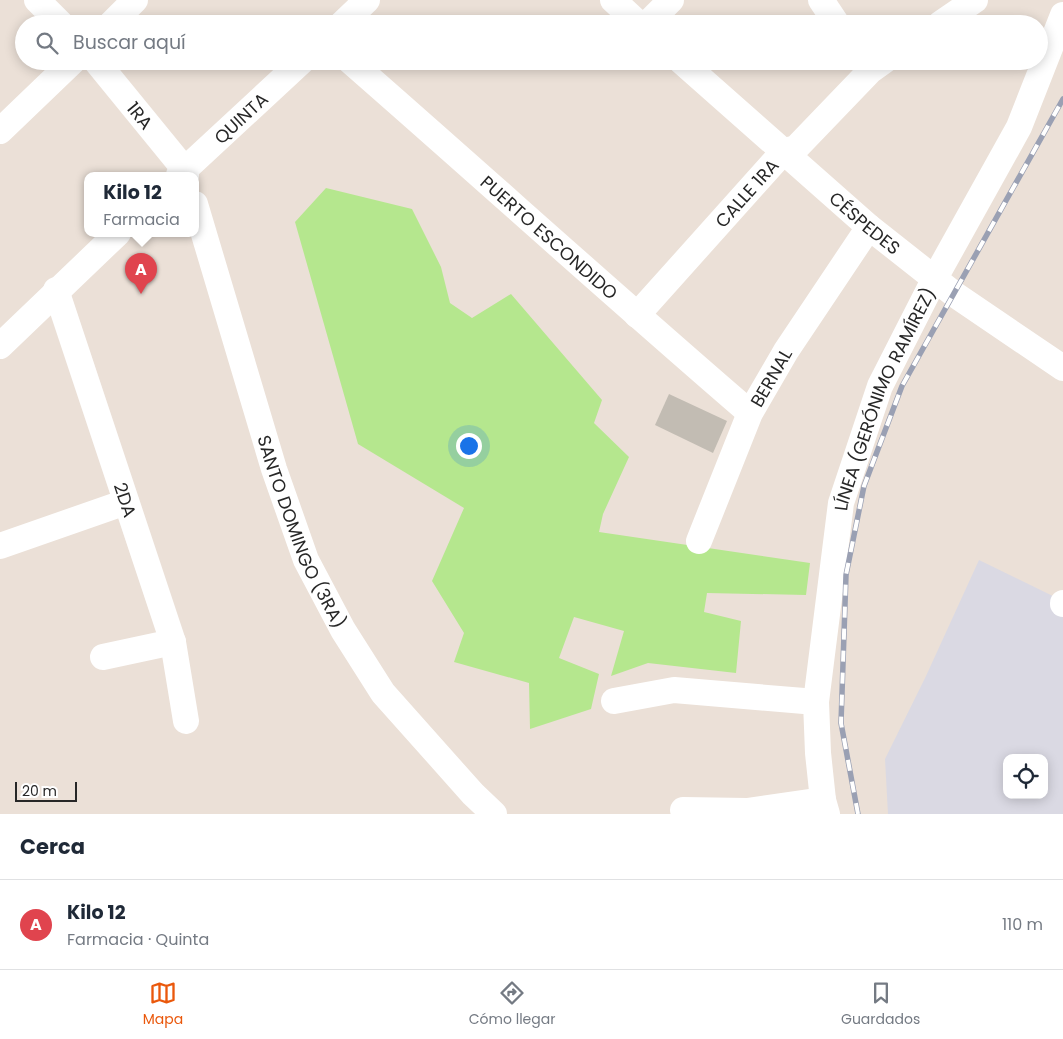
<!DOCTYPE html>
<html lang="es">
<head>
<meta charset="utf-8">
<style>
	body { margin:0; font-family:Poppins,sans-serif; background:#f2f2f3; color:#1f2937 }
	.controls { position:absolute; right:15px; bottom:15px; display:grid; overflow:hidden; border-radius:10px; box-shadow:0 2px 12px #0003 }
	.controls button { width:45px; height:45px; display:grid; place-items:center; padding:0; border:0; border-bottom:1px solid #e0e1e3; background:#fff; color:#1f2937; font:25px sans-serif }
	.scale { position:absolute; left:15px; bottom:12px; width:62px; box-sizing:border-box; padding-left:5px; border:2px solid #272727; border-top:0; font-size:14px; line-height:18px; white-space:nowrap; color:#272727; -webkit-text-stroke:4px #fff; paint-order:stroke }
	.you { position:absolute; left:468px; top:445px; width:18px; height:18px; margin:-12px; border:4px solid #fff; border-radius:50%; background:#1a73e8; box-shadow:0 0 0 8px #1a73e833 }
	.badge { display:grid; place-items:center; width:32px; height:32px; border-radius:50%; background:#ea580c; color:#fff; font-size:16px; font-weight:700 }
	.pin { position:absolute; translate:-50% -41px; filter:drop-shadow(0 1px 2px #0008) }
	.pin::after { content:''; position:absolute; top:26px; width:18px; height:15px; background:inherit; clip-path:polygon(0 0,100% 0,50% 100%) }
	.popup { position:absolute; left:84px; top:172px; width:115px; height:65px; box-sizing:border-box; display:grid; place-content:center; border-radius:10px; background:#fff; filter:drop-shadow(0 1px 4px #0005); font-size:16px; white-space:nowrap; color:#747a83 }
	.popup b { font-size:19px; color:#1f2937 }
	.popup::after { content:''; position:absolute; left:50%; top:100%; margin-left:-10px; border:10px solid transparent; border-top-color:#fff }
	.list { margin:0; padding:0; list-style:none }
	h2 { display:flex; justify-content:space-between; align-items:center; height:65px; margin:0; padding:0 20px; font-size:21px }
	h2 small { font-size:16px; font-weight:400; color:#747a83 }
	.list li { display:grid; grid-template-columns:32px 1fr auto; gap:15px; align-items:center; box-sizing:border-box; height:90px; padding:0 20px; border-top:1px solid #e0e1e3 }
	.list b { display:block; font-size:19px; white-space:nowrap }
	.list p { margin:0; font-size:16px; white-space:nowrap; color:#747a83 }
	.list em { font-size:16px; font-style:normal; color:#747a83 }
	.icon { flex:none; width:28px; height:28px; fill:none; stroke:currentColor; stroke-width:2; stroke-linecap:round; stroke-linejoin:round }
	.map { position:relative; flex:none; width:1063px; height:814px; overflow:hidden }
	.search { position:absolute; background:#fff; box-shadow:0 2px 12px #0003; left:15px; right:15px; top:15px; height:55px; display:flex; align-items:center; gap:12px; box-sizing:border-box; padding:0 18px; border-radius:28px; color:#747a83; font-size:19px }
	.sheet { height:155px; background:#fff }
	nav { display:flex; justify-content:space-around; align-items:center; box-sizing:border-box; height:70px; border-top:1px solid #e0e1e3; background:#fff; font-size:14px; color:#747a83 }
	nav a { display:grid; justify-items:center; gap:2px }
	nav .on { color:#ea580c }
	.map>svg:first-child { display:block }
</style>
</head>
<body>
<div class="map">
<svg width="1063" height="814" viewBox="0 0 1063 814">
	<rect width="100%" height="100%" fill="#ebe0d7"/>
	<path fill="#dad9e3" fill-rule="evenodd" d="M979 560 1063 601V814H888L885 759 926 676ZM1007 758H1044V795H1007Z"/>
	<path fill="#b5e78e" d="M326 188 412 209 441 267 450 303 472 318 511 294 602 400 594 423 629 457 603 514 599 532 810 563 806 595 707 593 704 612 741 621 736 673 648 663 611 676 624 631 574 617 559 658 599 674 591 709 530 729 529 683 454 662 464 633 432 581 464 508 358 444 295 222Z"/>
	<path fill="#c2bcb3" d="M669 394 727 421 713 453 655 425Z"/>
	<g fill="none" stroke-linecap="round" stroke-linejoin="round">
		<g stroke="#fff" stroke-width="26">
			<path d="M37 0 61 24"/>
			<path d="M613 0 639 24"/>
			<path d="M821 0 837 24"/>
			<path d="M111 24 135 0"/>
			<path d="M342 24 367 0"/>
			<path d="M647 24 671 0"/>
			<path d="M940 24 975 0"/>
			<path id="s1" d="M96 61 185 170 186 175"/>
			<path id="s2" d="M350 61C484 178 615 297 750 413"/>
			<path id="s3" d="M681 61 869 227 954 294 1063 368"/>
			<path d="M0 131 73 61"/>
			<path id="s4" d="M179 175 302 61"/>
			<path id="s5" d="M195 204 274 469 306 560 343 630 383 693 473 794 494 814"/>
			<path id="s6" d="M56 290 173 642 186 721"/>
			<path id="s7" d="M637 315 784 151 796 148 870 71 884 61"/>
			<path d="M0 346 118 233"/>
			<path id="s8" d="M699 541 750 413 786 351 869 227"/>
			<path d="M0 546 126 502"/>
			<path d="M1063 604V603"/>
			<path d="M103 657 173 642"/>
			<path d="M614 701 674 690 816 702"/>
			<path d="M683 810 747 811 823 800"/>
			<path id="s9" d="M827 814 823 800 818 753 816 702 841 503 880 386 935 278 1019 127 1063 15"/>
		</g>
		<defs>
			<path id="rail" d="M858 814 841 723 846 575 864 486 902 386 1063 99"/>
		</defs>
		<use href="#rail" stroke="#9aa0b3" stroke-width="5.5"/>
		<use href="#rail" stroke="#fff" stroke-width="4" stroke-dasharray="11" stroke-linecap="butt"/>
	</g>
	<g text-anchor="middle" dominant-baseline="central" stroke-width="5" stroke-linejoin="round" paint-order="stroke">
		<g font-size="18" fill="#272727" stroke="#fff">
			<text stroke="none"><textPath href="#s1" startOffset="70">1RA</textPath></text>
			<text stroke="none"><textPath href="#s4" startOffset="84">QUINTA</textPath></text>
			<text stroke="none"><textPath href="#s7" startOffset="164">CALLE 1RA</textPath></text>
			<text stroke="none"><textPath href="#s3" startOffset="245">CÉSPEDES</textPath></text>
			<text stroke="none"><textPath href="#s2" startOffset="266">PUERTO ESCONDIDO</textPath></text>
			<text stroke="none"><textPath href="#s8" startOffset="179">BERNAL</textPath></text>
			<text stroke="none"><textPath href="#s9" startOffset="426">LÍNEA (GERÓNIMO RAMÍREZ)</textPath></text>
			<text stroke="none"><textPath href="#s6" startOffset="221">2DA</textPath></text>
			<text stroke="none"><textPath href="#s5" startOffset="345">SANTO DOMINGO (3RA)</textPath></text>
		</g>
	</g>
</svg>
<div class="controls">
<button><svg class="icon" aria-label="locate" viewBox="0 0 24 24"><circle cx="12" cy="12" r="6"/><path d="M12 2v4M12 18v4M2 12h4M18 12h4"/></svg></button>
</div>
<div class="scale">20 m</div>
<div class="you"></div>
<div class="pin badge" style="left:141px;top:294px;background:#e0444e">A</div>
<div class="popup"><b>Kilo 12</b>Farmacia</div>
<div class="search"><svg class="icon" aria-label="search" viewBox="0 0 24 24"><circle cx="10" cy="10" r="6"/><path d="M15 15l6 6"/></svg>Buscar aquí</div>
</div>
<section class="sheet">
<h2>Cerca<small></small></h2>
<ul class="list">
<li><span class="badge" style="background:#e0444e">A</span><div><b>Kilo 12</b><p>Farmacia · Quinta</p></div><em>110 m</em></li>
</ul>
</section>
<nav>
<a class="on"><svg class="icon" aria-label="map" viewBox="0 0 24 24"><path d="M3 6l6-2 6 2 6-2v14l-6 2-6-2-6 2zM9 4v14M15 6v14"/></svg>Mapa</a>
<a><svg class="icon" aria-label="directions" viewBox="0 0 24 24"><path d="M12 3l9 9-9 9-9-9zM9 14v-3h6M13 9l2 2-2 2"/></svg>Cómo llegar</a>
<a><svg class="icon" aria-label="saved" viewBox="0 0 24 24"><path d="M7 4h10v16l-5-4-5 4z"/></svg>Guardados</a>
</nav>
</body>
</html>
